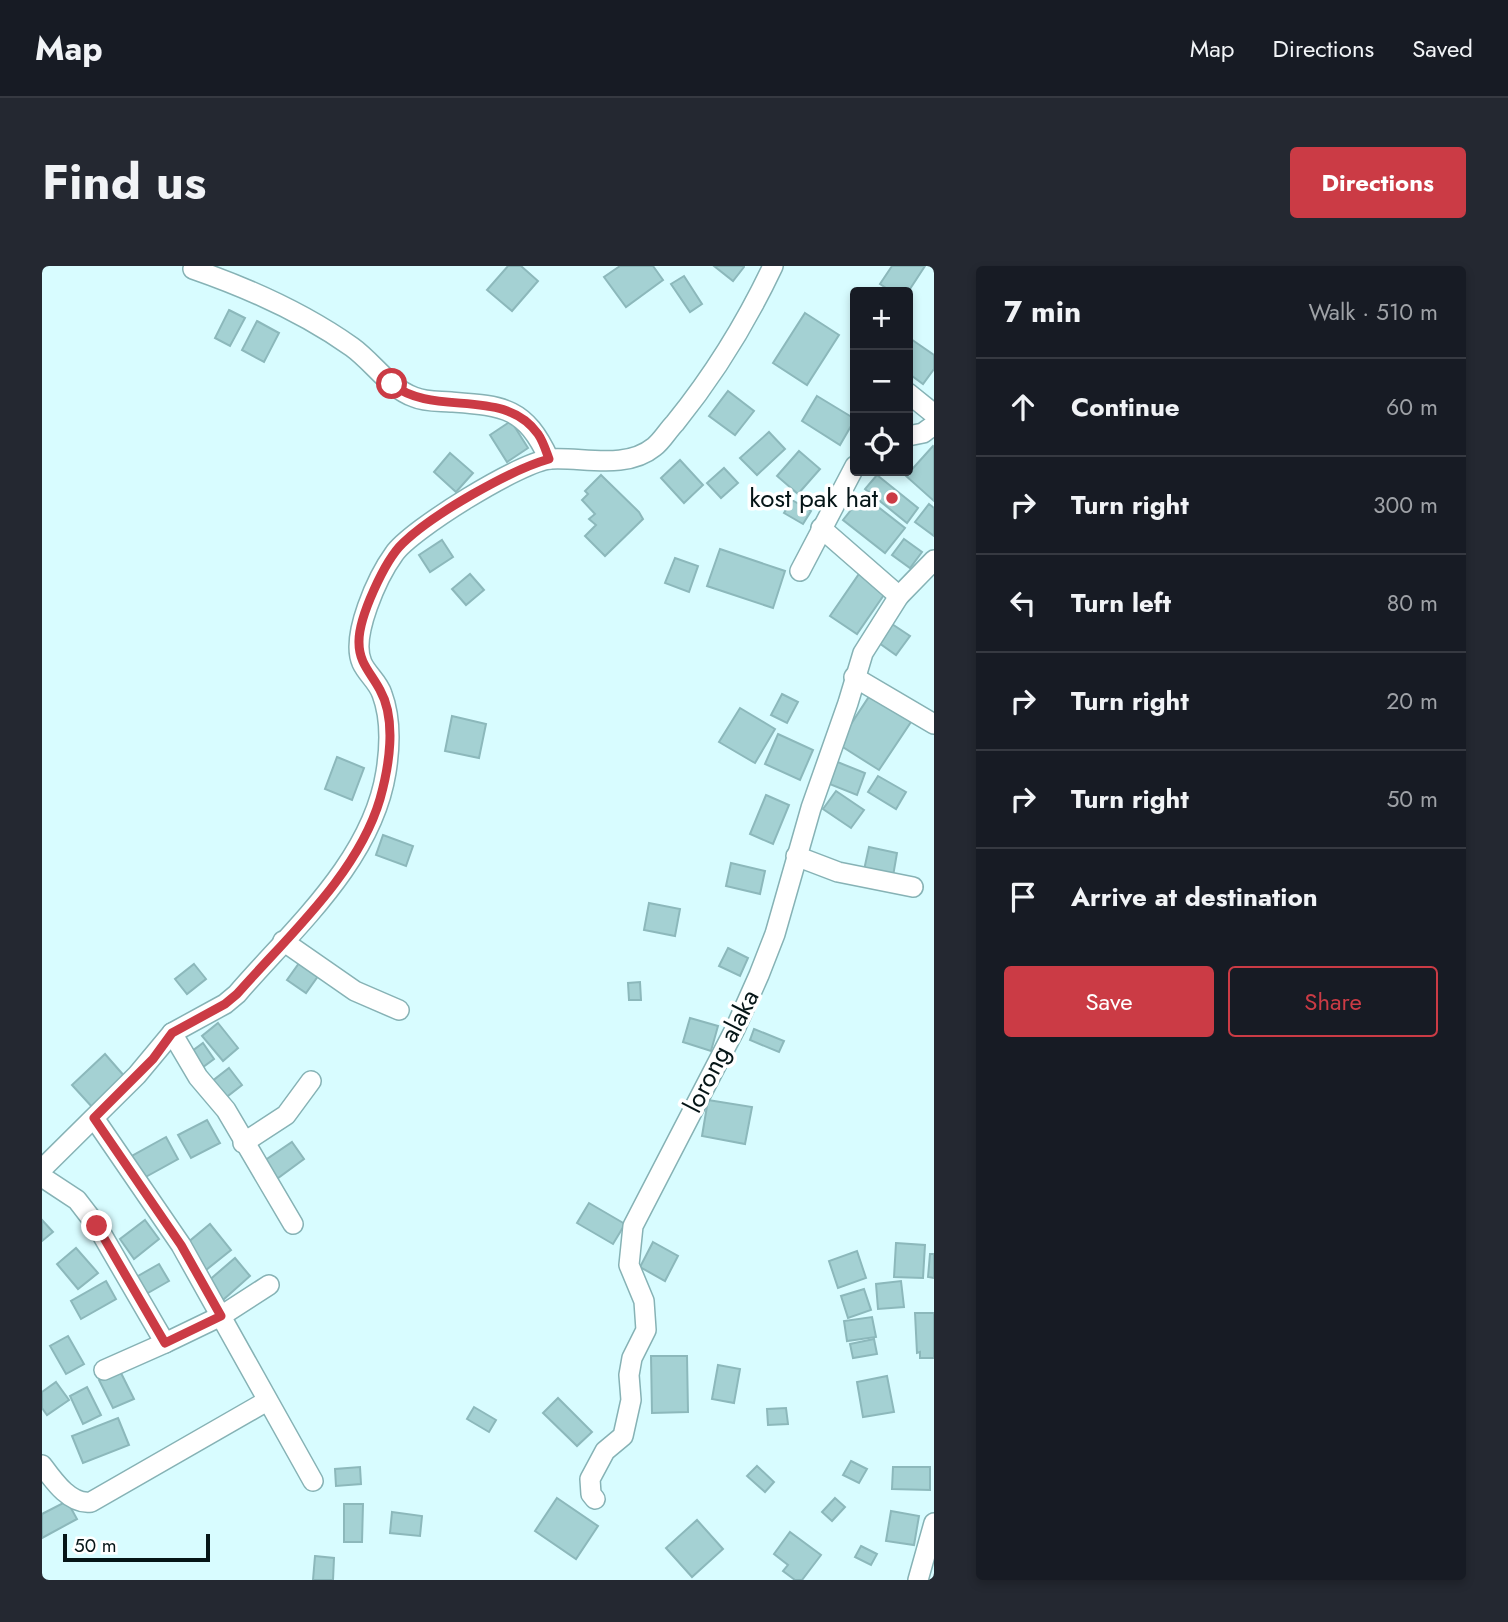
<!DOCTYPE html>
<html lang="en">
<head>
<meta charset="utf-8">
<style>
	body { margin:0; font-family:Jost,sans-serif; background:#242831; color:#f1f3f6 }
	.controls { position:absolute; right:21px; top:21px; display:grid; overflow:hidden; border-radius:7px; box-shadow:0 4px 10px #0003 }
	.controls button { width:63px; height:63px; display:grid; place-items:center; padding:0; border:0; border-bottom:2px solid #363941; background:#171b24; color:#f1f3f6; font:35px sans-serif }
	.scale { position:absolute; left:21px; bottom:18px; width:147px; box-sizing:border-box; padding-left:7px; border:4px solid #051517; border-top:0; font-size:19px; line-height:24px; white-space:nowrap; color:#051517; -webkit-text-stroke:5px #fff; paint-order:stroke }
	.stop { position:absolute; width:21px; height:21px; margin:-16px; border:5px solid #cb3b45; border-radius:50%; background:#fff }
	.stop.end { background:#cb3b45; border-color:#fff; box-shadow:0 2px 7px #0008 }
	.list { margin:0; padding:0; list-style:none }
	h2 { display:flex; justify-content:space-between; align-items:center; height:91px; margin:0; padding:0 28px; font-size:30px }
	h2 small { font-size:23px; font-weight:400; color:#9ea1a6 }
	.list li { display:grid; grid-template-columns:46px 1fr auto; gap:21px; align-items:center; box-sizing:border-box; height:98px; padding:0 28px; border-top:2px solid #363941 }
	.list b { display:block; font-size:26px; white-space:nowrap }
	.list em { font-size:23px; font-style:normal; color:#9ea1a6 }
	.actions { display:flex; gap:14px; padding:21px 28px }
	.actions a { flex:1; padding:16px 0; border:2px solid #cb3b45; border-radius:7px; text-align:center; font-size:24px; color:#cb3b45 }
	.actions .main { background:#cb3b45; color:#fff }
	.icon { flex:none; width:38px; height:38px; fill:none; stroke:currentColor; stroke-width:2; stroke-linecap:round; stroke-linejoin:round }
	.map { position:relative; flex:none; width:892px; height:1314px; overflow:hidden; border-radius:7px }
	header { display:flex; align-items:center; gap:42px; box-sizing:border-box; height:98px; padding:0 35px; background:#171b24; border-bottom:2px solid #363941 }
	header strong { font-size:33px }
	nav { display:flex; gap:38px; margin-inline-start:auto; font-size:24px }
	.intro { display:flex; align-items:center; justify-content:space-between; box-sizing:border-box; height:168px; padding:0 42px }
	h1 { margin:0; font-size:49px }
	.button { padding:18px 32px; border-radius:7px; background:#cb3b45; color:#fff; font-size:24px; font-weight:700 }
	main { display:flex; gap:42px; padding:0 42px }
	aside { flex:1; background:#171b24; border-radius:7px; box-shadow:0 4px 10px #0003 }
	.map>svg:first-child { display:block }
</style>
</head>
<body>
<header>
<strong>Map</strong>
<nav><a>Map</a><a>Directions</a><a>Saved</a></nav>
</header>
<div class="intro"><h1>Find us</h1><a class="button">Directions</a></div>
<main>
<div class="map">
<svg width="892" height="1314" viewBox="0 0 892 1314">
	<rect width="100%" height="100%" fill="#d8fcff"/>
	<g fill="#a4d1d3" stroke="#8cb8bb" stroke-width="2">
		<path d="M466 0H479L496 15 470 45 445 24Z"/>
		<path d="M578 0H611L621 14 584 41 562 11Z"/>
		<path d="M672 0H702V1L691 15Z"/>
		<path d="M850 0H883L866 26H850L838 18Z"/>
		<path d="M642 10 660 38 648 46 629 18Z"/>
		<path d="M187 44 203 52 188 80 173 72Z"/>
		<path d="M763 47 797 69 765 119 731 97Z"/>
		<path d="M215 55 237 67 222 96 200 84Z"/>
		<path d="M866 71 892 89V103L881 118 866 107Z"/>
		<path d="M686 125 712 145 693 169 667 150Z"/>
		<path d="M775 130 813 153 798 179 760 155Z"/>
		<path d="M469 155 486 182 465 196 448 169Z"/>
		<path d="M727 166 743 183 715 209 698 192Z"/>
		<path d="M891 180 892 181V235L864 210Z"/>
		<path d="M757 185 778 203 756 228 735 210Z"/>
		<path d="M408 187 431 207 414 226 392 206Z"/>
		<path d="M638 194 661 219 642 237 619 212Z"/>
		<path d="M682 202 696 217 679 232 665 217Z"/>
		<path d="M559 209 597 246 601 253 563 290 543 270 554 259 547 253 553 248 540 234 546 228 543 225Z"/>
		<path d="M835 209 876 242 865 257 823 223Z"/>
		<path d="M821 229 863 262 843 287 801 254Z"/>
		<path d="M750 234 769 245 761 258 742 247Z"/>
		<path d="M887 238 892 242V270L873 256Z"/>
		<path d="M862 273 880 286 868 302 850 289Z"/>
		<path d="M400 274 411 291 388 306 377 289Z"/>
		<path d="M678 283 743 305 731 342 665 320Z"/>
		<path d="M633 292 656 300 647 326 623 317Z"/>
		<path d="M819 305 846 323 815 368 788 350Z"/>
		<path d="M428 308 442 324 424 339 410 323Z"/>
		<path d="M850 358 868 370 854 389 837 377Z"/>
		<path d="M830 426 871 453 837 504 796 478Z"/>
		<path d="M740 428 756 436 745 457 729 449Z"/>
		<path d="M698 442 733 463 713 497 677 476Z"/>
		<path d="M410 450 444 458 437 492 403 485Z"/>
		<path d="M736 468 771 484 758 514 723 498Z"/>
		<path d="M295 491 322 502 310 534 283 523Z"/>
		<path d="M793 495 823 507 815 529 785 517Z"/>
		<path d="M836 510 864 526 854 543 826 526Z"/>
		<path d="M794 525 822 544 809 562 781 543Z"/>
		<path d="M724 529 747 539 731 578 708 568Z"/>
		<path d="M341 569 371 580 364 600 334 589Z"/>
		<path d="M827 581 855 587 851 610 822 604Z"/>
		<path d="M689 597 723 605 718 628 684 620Z"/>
		<path d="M607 637 638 643 633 670 602 664Z"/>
		<path d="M686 682 706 692 698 710 677 700Z"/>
		<path d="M260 693 279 706 264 727 245 714Z"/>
		<path d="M152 698 164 713 145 728 133 713Z"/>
		<path d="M598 716 599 734H587L586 717Z"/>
		<path d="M648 752 676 760 669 785 641 776Z"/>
		<path d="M176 757 196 782 181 795 160 770Z"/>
		<path d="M712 763 742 775 737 786 708 774Z"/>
		<path d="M161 777 172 793 157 804 146 788Z"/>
		<path d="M63 788 84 812 51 842 30 819Z"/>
		<path d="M187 802 200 819 182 833 169 816Z"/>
		<path d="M666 834 710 841 703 878 660 870Z"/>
		<path d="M165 854 178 877 149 892 136 869Z"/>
		<path d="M124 871 136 893 100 913 88 891Z"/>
		<path d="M250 876 262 893 232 915 219 897Z"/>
		<path d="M547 937 583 958 571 978 535 957Z"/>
		<path d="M0 954 11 966 0 975Z"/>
		<path d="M103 954 117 973 92 993 78 973Z"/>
		<path d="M168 958 189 984 164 1004 144 978Z"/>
		<path d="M611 976 636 990 623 1015 598 1001Z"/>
		<path d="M854 977 883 979 881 1012 852 1011Z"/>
		<path d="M34 982 56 1007 36 1023 15 998Z"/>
		<path d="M815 985 824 1012 796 1022 787 995Z"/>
		<path d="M888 988H892V1012L886 1011Z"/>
		<path d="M193 992 208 1010 181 1034 165 1016Z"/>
		<path d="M117 998 127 1015 99 1031 89 1014Z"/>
		<path d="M64 1015 74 1033 39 1053 29 1035Z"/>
		<path d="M859 1015 862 1041 836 1043 834 1018Z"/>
		<path d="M822 1023 829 1044 806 1052 799 1030Z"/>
		<path d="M873 1047H892V1092H878V1086L875 1087Z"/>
		<path d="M830 1051 834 1071 805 1075 802 1055Z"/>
		<path d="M26 1070 42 1098 24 1108 8 1080Z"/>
		<path d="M832 1073 835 1088 811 1092 808 1078Z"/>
		<path d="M609 1090H645L646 1146 610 1147Z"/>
		<path d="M676 1099 698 1103 692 1137 670 1133Z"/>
		<path d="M78 1105 92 1133 71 1142 57 1114Z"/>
		<path d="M845 1110 852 1146 821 1151 815 1116Z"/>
		<path d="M14 1116 27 1134 5 1149 0 1142V1126Z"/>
		<path d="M45 1121 59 1149 41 1158 28 1130Z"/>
		<path d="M516 1132 550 1166 535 1180 501 1147Z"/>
		<path d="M432 1141 454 1154 447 1166 425 1153Z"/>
		<path d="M744 1142 746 1158 726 1159 725 1143Z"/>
		<path d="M76 1152 87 1179 41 1197 30 1170Z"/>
		<path d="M809 1195 825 1203 817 1217 801 1209Z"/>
		<path d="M715 1200 732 1216 723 1226 705 1210Z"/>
		<path d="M318 1201 319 1218 294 1220 293 1203Z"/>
		<path d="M851 1201H888V1224L850 1223Z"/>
		<path d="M515 1232 556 1260 534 1293 493 1265Z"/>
		<path d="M793 1232 803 1241 790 1255 780 1246Z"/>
		<path d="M25 1235 35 1253 0 1272V1248Z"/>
		<path d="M302 1238H321L320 1276H302Z"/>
		<path d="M849 1245 877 1250 872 1279 844 1275Z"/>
		<path d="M350 1246 380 1250 378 1270 348 1267Z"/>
		<path d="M655 1254 681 1283 650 1311 624 1282Z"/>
		<path d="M748 1266 779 1289 760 1314H753L741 1305 746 1299 732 1288Z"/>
		<path d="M819 1280 835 1288 829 1299 813 1291Z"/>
		<path d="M273 1290 292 1292 291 1314H271Z"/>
	</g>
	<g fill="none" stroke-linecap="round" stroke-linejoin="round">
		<defs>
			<g id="minor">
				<path d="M151 3C206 22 262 47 310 81 331 96 347 122 372 131 383 136 397 135 409 136 462 140 483 141 507 193"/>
				<path d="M866 127 892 148"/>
				<path d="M866 170 881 167 892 159"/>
				<path d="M779 262 857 330"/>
				<path d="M758 305 813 200"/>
				<path d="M812 411 892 458"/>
				<path d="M754 590 796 606 871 621"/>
				<path d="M241 675 313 725 357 744"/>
				<path d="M130 767 156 811 184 844 251 958"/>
				<path d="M52 852 139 979 271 1215"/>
				<path d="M201 877 244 849 269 815"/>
				<path d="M0 903 95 809 130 767 183 738 195 728C251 663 330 595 344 506 348 481 349 452 340 428 336 416 325 408 320 397 308 370 336 310 352 288 368 264 481 194 509 193 541 191 584 204 612 181 620 175 626 164 633 157 671 110 705 55 731 0"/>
				<path d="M0 911 35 934 55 960 123 1077 179 1050 227 1019"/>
				<path d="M62 1104 123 1077"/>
				<path d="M0 1199C11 1214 28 1239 49 1236L225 1135"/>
				<path d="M553 1233 549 1228 548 1213 563 1185 581 1170 589 1134 587 1109 590 1092 604 1064 602 1035 587 999 591 960 693 763 717 709 733 668 769 542 806 437 821 387 857 330 892 294"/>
				<path d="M876 1314 892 1257"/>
			</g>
		</defs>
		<use href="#minor" stroke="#86b2b5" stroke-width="22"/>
		<use href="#minor" stroke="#fff" stroke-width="19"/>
	</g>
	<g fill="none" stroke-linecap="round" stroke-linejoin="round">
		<path stroke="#cb3b45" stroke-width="9" d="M55 960 123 1077 179 1050 139 979 52 852 111 793 130 767 183 738 195 728C246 670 316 608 338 533 347 501 355 454 338 424 329 407 317 397 317 377 316 352 343 294 361 277 391 248 468 204 507 193 504 185 501 175 496 168 462 120 392 152 350 118"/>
	</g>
	<circle fill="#cb3b45" stroke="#fff" stroke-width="2.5" cx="850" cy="232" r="7"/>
	<g text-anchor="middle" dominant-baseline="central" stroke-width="7" stroke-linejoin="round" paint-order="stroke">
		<g font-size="26" fill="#051517" stroke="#fff" text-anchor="end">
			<text x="836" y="232">kost pak hat</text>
		</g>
		<g font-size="26" fill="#051517" stroke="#fff">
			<text transform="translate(679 785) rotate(-63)">lorong alaka</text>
		</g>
	</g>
</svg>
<div class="controls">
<button>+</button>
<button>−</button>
<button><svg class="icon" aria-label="locate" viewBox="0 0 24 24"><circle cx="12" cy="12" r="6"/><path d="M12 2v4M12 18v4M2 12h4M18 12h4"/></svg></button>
</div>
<div class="scale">50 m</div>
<div class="stop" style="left:350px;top:118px"></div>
<div class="stop end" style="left:55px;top:960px"></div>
</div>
<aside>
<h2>7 min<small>Walk · 510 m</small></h2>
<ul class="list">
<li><svg class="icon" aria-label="ahead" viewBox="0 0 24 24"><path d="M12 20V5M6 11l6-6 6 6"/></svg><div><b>Continue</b></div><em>60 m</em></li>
<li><svg class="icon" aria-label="right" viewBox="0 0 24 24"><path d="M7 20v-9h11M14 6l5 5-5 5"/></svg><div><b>Turn right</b></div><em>300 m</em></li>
<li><svg class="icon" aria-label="left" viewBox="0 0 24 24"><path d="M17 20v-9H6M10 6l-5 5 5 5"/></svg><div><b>Turn left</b></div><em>80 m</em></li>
<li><svg class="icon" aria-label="right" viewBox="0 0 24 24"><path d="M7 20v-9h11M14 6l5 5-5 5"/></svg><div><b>Turn right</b></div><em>20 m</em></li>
<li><svg class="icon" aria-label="right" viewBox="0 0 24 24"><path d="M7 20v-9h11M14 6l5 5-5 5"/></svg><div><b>Turn right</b></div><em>50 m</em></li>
<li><svg class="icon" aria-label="arrive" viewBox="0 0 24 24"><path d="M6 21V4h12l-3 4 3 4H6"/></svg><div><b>Arrive at destination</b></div></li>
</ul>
<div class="actions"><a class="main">Save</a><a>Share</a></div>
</aside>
</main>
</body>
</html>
